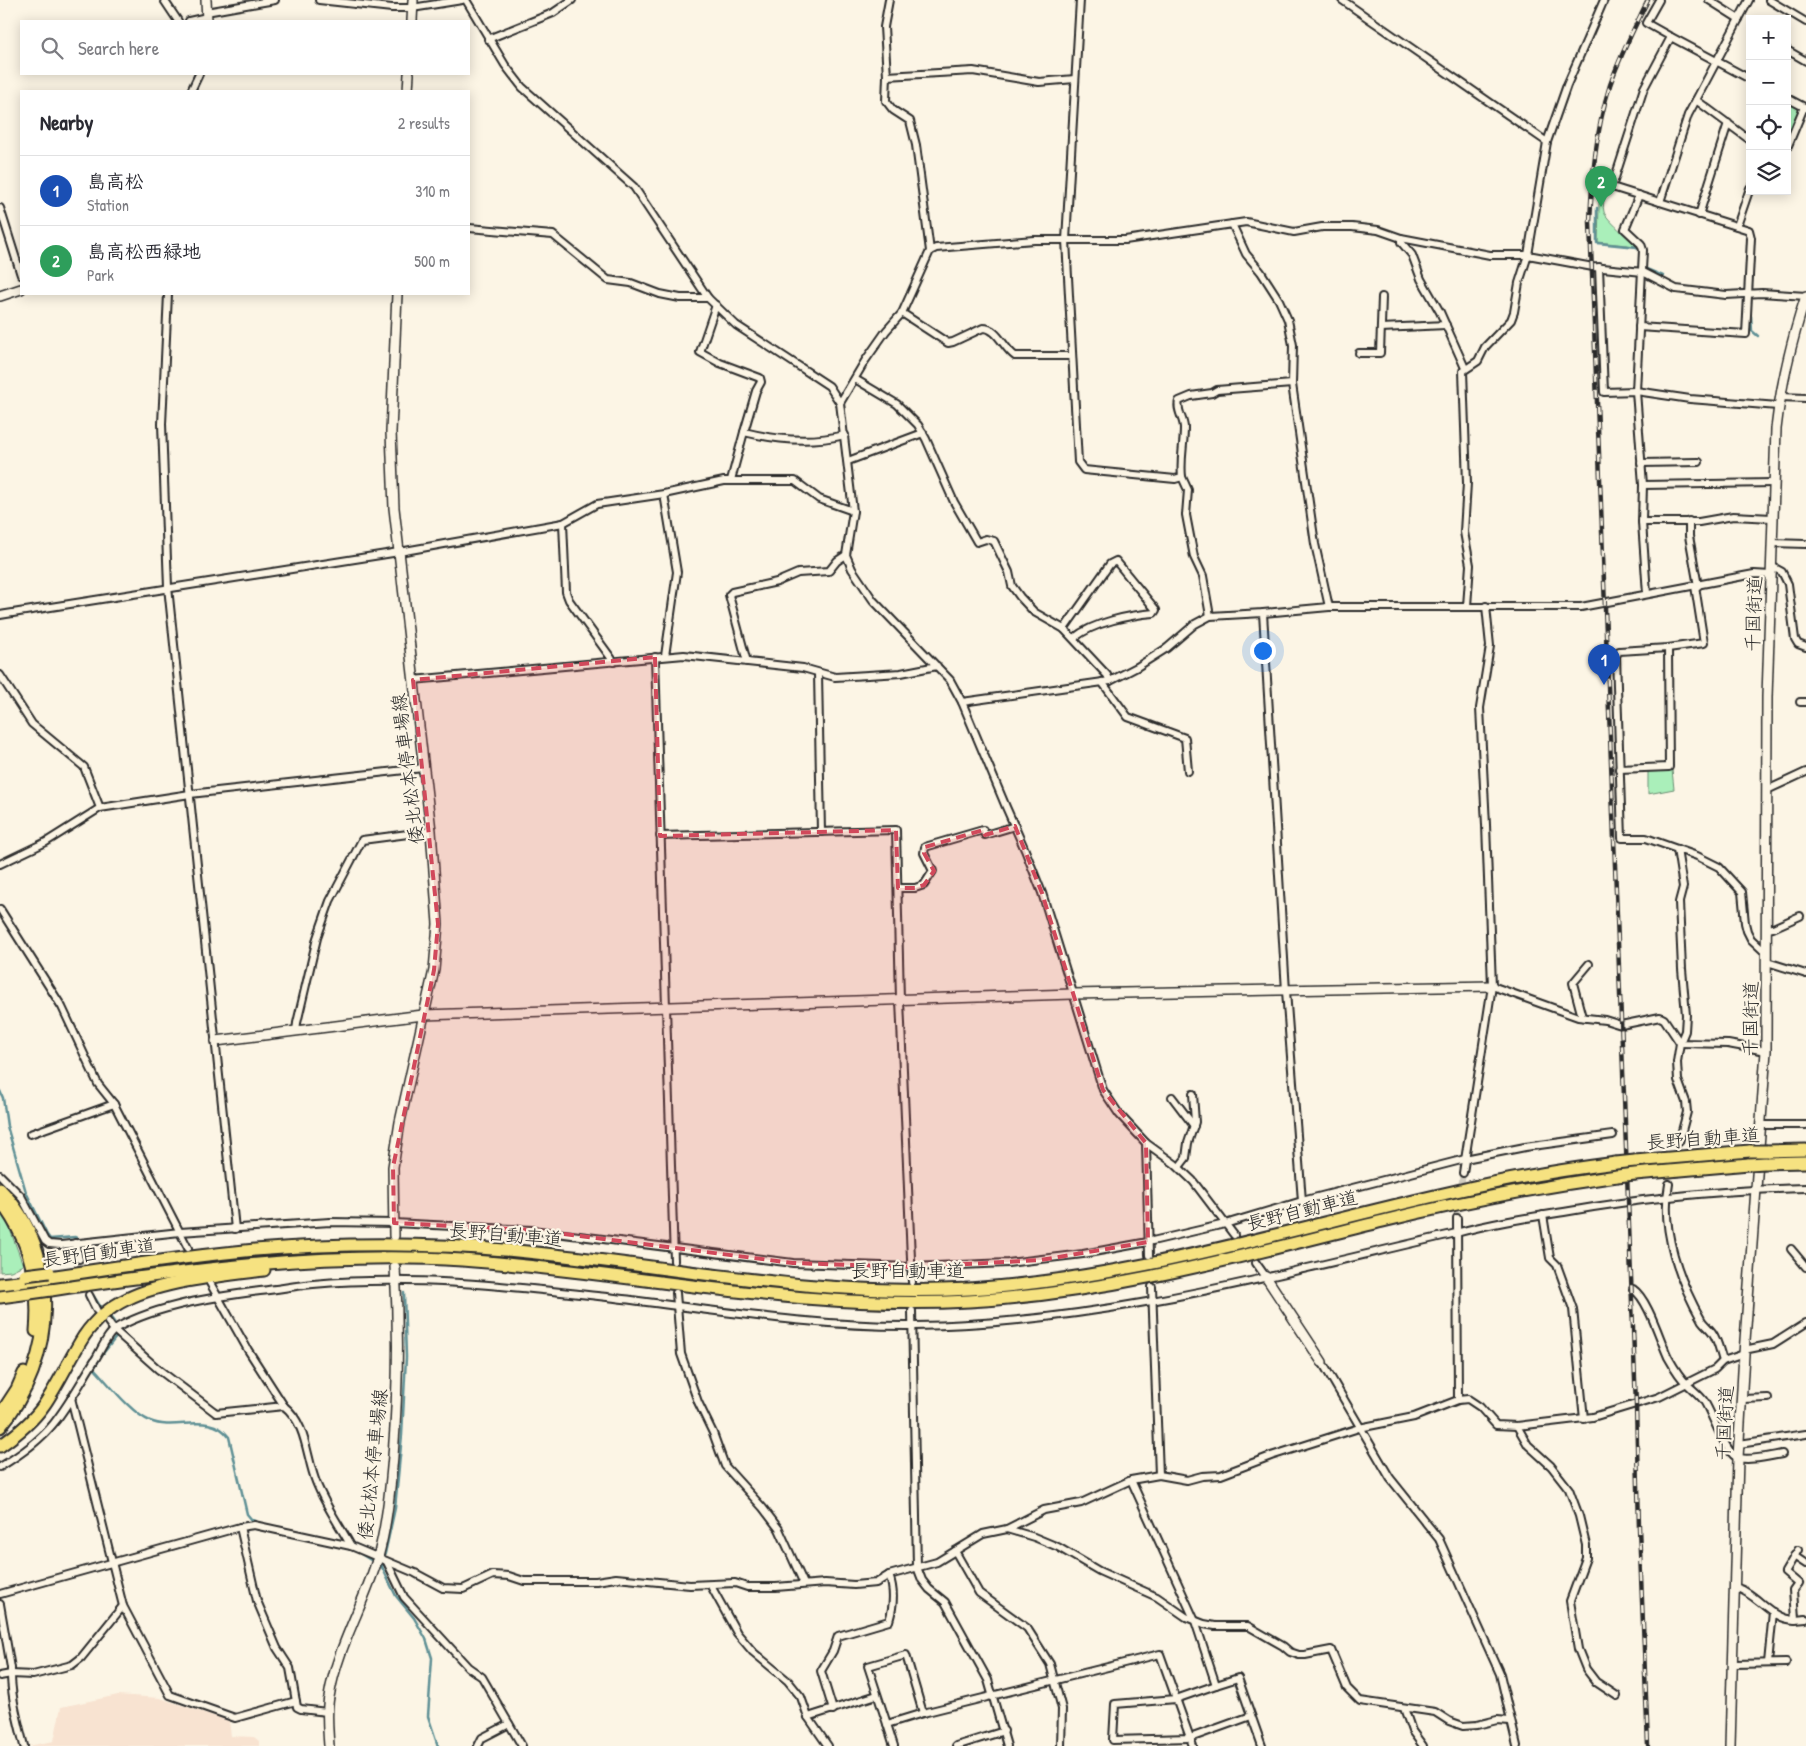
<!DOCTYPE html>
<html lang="en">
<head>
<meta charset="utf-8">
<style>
	body { margin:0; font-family:"Patrick Hand","Klee One",sans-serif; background:#f7f7f7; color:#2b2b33 }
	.controls { position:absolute; right:15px; top:15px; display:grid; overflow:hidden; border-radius:0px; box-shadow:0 2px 12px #0003 }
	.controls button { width:45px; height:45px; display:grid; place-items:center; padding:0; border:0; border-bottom:1px solid #e1e1e2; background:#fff; color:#2b2b33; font:25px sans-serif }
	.you { position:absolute; left:1262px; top:650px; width:18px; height:18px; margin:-12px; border:4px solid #fff; border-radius:50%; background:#1a73e8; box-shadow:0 0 0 8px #1a73e833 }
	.badge { display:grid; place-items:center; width:32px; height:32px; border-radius:50%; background:#d1495b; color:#fff; font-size:16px; font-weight:700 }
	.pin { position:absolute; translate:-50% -41px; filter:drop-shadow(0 1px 2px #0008) }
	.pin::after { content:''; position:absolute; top:26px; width:18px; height:15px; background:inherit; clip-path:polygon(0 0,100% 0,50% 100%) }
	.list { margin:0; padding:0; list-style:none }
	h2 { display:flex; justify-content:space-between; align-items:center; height:65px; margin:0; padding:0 20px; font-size:21px }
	h2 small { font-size:16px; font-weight:400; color:#7c7c81 }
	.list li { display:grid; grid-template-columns:32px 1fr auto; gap:15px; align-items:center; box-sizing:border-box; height:70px; padding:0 20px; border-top:1px solid #e1e1e2 }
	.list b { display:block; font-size:19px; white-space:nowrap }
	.list p { margin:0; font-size:16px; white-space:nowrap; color:#7c7c81 }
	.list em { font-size:16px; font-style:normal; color:#7c7c81 }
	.icon { flex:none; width:28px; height:28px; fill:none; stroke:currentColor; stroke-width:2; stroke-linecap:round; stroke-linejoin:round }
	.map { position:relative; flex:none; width:1806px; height:1746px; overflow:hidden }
	.search { position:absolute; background:#fff; box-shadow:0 2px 12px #0003; left:20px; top:20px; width:450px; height:55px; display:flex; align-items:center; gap:12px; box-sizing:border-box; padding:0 18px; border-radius:0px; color:#7c7c81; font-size:19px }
	.panel { position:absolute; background:#fff; box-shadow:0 2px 12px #0003; left:20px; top:90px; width:450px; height:205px; border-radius:0px }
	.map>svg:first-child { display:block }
</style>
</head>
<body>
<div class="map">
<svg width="1806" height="1746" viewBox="0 0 1806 1746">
	<rect width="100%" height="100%" fill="#fcf5e5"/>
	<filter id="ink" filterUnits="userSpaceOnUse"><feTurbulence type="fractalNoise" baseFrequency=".02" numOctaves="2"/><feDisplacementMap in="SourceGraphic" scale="10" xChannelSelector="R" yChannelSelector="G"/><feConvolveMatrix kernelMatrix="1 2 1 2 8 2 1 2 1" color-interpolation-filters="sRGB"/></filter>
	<g filter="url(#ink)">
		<path fill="#f8e3d1" d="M118 1695 160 1698 229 1721 231 1736 254 1737 259 1741V1746H28L54 1741 61 1707Z"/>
		<g fill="#aaefba" stroke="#6a8d72">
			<path d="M1787 101 1798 107 1799 113 1787 142Z"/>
			<path d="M1600 170 1612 174C1609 185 1601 201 1604 212 1606 219 1630 239 1636 246L1598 242Z"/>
			<path d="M1672 770 1674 789 1648 794V771Z"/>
			<path d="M0 1211 8 1224 23 1265 11 1271 0 1272Z"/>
		</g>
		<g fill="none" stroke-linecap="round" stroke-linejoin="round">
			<g stroke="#5f9095" stroke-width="2.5">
				<path d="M1597 208V243L1637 247 1640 251"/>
				<path d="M1644 268 1663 276 1662 280"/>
				<path d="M1748 316H1751L1752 331 1758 336"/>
				<path d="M0 1091 3 1098 7 1126 26 1192 47 1235 50 1239 75 1237 77 1238"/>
				<path d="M81 1251 83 1259"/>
				<path d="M404 1293 406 1357 402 1435 395 1508 382 1567 396 1596 414 1618 426 1639 432 1658 428 1716 438 1746"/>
				<path d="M93 1295 100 1306"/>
				<path d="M111 1318 114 1322"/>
				<path d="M101 1356 117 1336"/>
				<path d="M98 1362 94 1368C108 1383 132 1414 150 1421 176 1432 210 1411 229 1437L247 1514 252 1520 260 1523"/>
				<path d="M356 1551 382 1567"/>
			</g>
			<g stroke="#d2cdc0" stroke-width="6" stroke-dasharray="6 3" stroke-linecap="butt">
				<path d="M1669 1184 1679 1142"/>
				<path d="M1457 1218 1463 1173"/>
				<path d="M79 1259 87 1287"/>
			</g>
			<defs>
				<g id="street">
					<path d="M164 0 178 21"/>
					<path d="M319 0 392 8H412L462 0"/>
					<path d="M466 0 505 65 522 87 634 187 708 298 736 325 829 386 840 403 853 511 846 555 852 569 873 600 950 680 962 702 1006 807 1025 850 1042 893 1103 1090 1119 1114 1146 1143 1175 1164 1193 1181 1234 1235"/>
					<path d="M889 0 884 27 887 76 886 101 893 110 910 121 916 145 930 251"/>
					<path d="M1080 0 1066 240 1078 462 1084 470 1175 479 1182 477 1188 490 1186 515 1194 557 1203 576 1210 616"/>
					<path d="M1342 0 1547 142"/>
					<path d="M1659 0 1646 23 1671 37"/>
					<path d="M1709 0 1739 19"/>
					<path d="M1769 0 1806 22"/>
					<path d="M206 12 275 0"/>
					<path d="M189 21 207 17"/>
					<path d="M488 39 553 13 572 0"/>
					<path d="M1787 50 1806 61"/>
					<path d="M887 76 973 71 1039 82 1075 79"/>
					<path d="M191 91 199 74"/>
					<path d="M1787 98 1806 108"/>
					<path d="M1696 100 1750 140"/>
					<path d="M1787 148 1804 107"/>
					<path d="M1639 195 1625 229 1641 244 1643 250 1636 391 1643 485 1642 522 1647 594"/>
					<path d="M1660 202 1688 115 1749 0"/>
					<path d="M0 208 21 275"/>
					<path d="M1699 215 1728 123"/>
					<path d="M1232 224 1246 254 1261 272 1279 300 1288 320 1293 345 1292 384 1315 544 1329 607"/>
					<path d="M1737 226 1750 188"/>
					<path d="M469 228 553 235 608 280 631 283 660 294 680 298H708"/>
					<path d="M1401 238V242L1412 255 1421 279 1440 312 1465 368"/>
					<path d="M1599 267 1604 392 1636 391 1690 399 1778 406"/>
					<path d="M168 294 162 424 168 587 235 1229"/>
					<path d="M716 305 700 352 720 363 760 378 761 382 756 391 744 432C776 440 812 443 845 435"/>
					<path d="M902 313 948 343 953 342 983 328C998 328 1003 348 1015 356H1072"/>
					<path d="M1639 327 1746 334 1751 238 1749 230 1612 187 1644 88 1671 37 1750 79"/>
					<path d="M1381 328 1446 325"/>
					<path d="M1359 353H1380L1382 297"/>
					<path d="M855 379 897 404 918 425 926 439 954 502 977 542 986 539 994 541 1009 572 1012 586 1020 597 1034 612 1064 629 1107 675 1110 681"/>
					<path d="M1780 397 1806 398"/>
					<path d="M840 403 865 361 886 331 902 313 930 251 936 248 1034 240H1125L1246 222 1294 232 1322 227H1352L1378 230 1401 238 1490 255H1528L1593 267 1643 272 1676 289 1726 295 1762 293 1806 296"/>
					<path d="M848 461 923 433"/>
					<path d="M1641 463 1699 462"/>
					<path d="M1182 477C1180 459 1184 445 1184 428 1184 419 1176 410 1179 401L1191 396 1212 393 1217 390 1292 384"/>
					<path d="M731 480 744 432"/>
					<path d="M1643 485 1774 483"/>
					<path d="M664 494 677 572 665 656"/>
					<path d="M1689 521V536L1698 586"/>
					<path d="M1642 522H1699L1733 516 1772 518"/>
					<path d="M563 523 566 592 569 600 614 662"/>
					<path d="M1772 543 1806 544"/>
					<path d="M1771 566 1782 572 1788 584 1795 639 1798 644 1806 647"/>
					<path d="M1695 586 1704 643 1668 648 1619 651 1616 656 1622 838H1646L1697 856 1719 867 1742 892 1745 923 1747 931 1751 939 1767 954"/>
					<path d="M1467 606 1470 565 1464 532 1467 483 1463 371 1478 361 1485 347 1511 320 1514 312 1519 283 1528 255 1547 142 1567 85 1604 0"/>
					<path d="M1263 613 1286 991 1302 1201"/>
					<path d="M0 615 399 552 563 523 597 504 664 494 724 481H795L819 499 853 511"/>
					<path d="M1064 629 1110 564 1116 561 1156 610 1154 613C1130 615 1094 622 1074 638"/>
					<path d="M655 657 674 1261"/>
					<path d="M747 662 729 595 732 592 777 582 798 573 829 571 837 561 846 555"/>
					<path d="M818 673 821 832"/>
					<path d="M0 675 32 724 84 767 100 808"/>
					<path d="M413 680 684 655 803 668 835 677 901 673 937 666"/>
					<path d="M1102 682 1128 717 1185 738 1188 771"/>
					<path d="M962 702 1110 681 1137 667 1167 648 1195 624 1210 616 1263 613 1329 607H1581L1754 574 1771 575"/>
					<path d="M1800 702H1806"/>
					<path d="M1619 769 1669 767 1668 648"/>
					<path d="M1767 790 1806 772"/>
					<path d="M660 836 896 830 900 1000 912 1282"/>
					<path d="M1677 849 1683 887 1679 902 1682 969 1686 1015 1685 1031 1680 1043 1677 1062 1678 1080 1686 1102 1687 1112 1679 1142"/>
					<path d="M0 864 46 842 100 808 190 794 423 768"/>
					<path d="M898 888H915L924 885 933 871 924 853 925 847 983 830 985 835 1015 826"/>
					<path d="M0 909 62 1007 98 1084 114 1104 188 1248"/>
					<path d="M1767 929 1773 928 1800 916"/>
					<path d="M1767 962 1806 974"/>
					<path d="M1492 986 1578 1017 1605 1020 1621 1025 1660 1017 1664 1019 1680 1043 1728 1044 1766 1051"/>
					<path d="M1582 1017 1573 983 1589 964"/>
					<path d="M296 1031 297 1023 317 938 330 901 362 840 431 831"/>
					<path d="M1172 1097 1194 1126"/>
					<path d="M1761 1125H1806"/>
					<path d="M30 1134 114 1104"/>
					<path d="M1146 1143 1149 1255"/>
					<path d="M1179 1167 1186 1158 1188 1143 1195 1122 1193 1094"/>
					<path d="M1463 1173 1492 986 1486 825 1480 708 1490 646 1486 606"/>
					<path d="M0 1175 21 1196 45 1241 49 1244 61 1245 180 1232 330 1222 394 1223 532 1230 793 1263 912 1267 1008 1263 1083 1254 1148 1242 1225 1224 1302 1201 1465 1159 1525 1147 1613 1135"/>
					<path d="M1669 1184C1660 1230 1680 1282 1702 1321 1705 1325 1709 1328 1712 1332 1718 1340 1720 1352 1723 1361"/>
					<path d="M1543 1215 1550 1258 1557 1265 1573 1309 1584 1419"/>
					<path d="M1457 1218 1458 1400"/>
					<path d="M75 1243 79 1259"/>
					<path d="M1791 1249 1806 1267"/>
					<path d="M1256 1263 1266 1277"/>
					<path d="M210 1283 248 1350 284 1406C307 1424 306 1457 316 1482 325 1505 340 1526 351 1546"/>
					<path d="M1152 1287 1159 1475"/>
					<path d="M1633 1289C1648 1299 1660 1340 1668 1357 1673 1366 1680 1378 1688 1385 1693 1390 1700 1395 1704 1401 1712 1413 1724 1450 1736 1457 1746 1462 1770 1456 1782 1454"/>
					<path d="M676 1293 681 1354 698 1402 713 1433 725 1466 763 1508 779 1529 804 1584"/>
					<path d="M89 1295 97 1311"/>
					<path d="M912 1311 917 1567 922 1580 929 1589 945 1602 988 1680 1007 1746"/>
					<path d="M108 1322 113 1329 158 1369 216 1413 284 1406"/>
					<path d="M1744 1350 1773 1344 1806 1323"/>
					<path d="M1322 1362 1390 1478 1439 1539 1500 1674 1517 1746"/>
					<path d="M71 1398 123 1606 170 1695 235 1718 296 1701"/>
					<path d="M1742 1399 1768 1398"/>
					<path d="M1517 1426 1528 1445 1551 1466 1569 1489 1579 1516 1586 1545V1558L1570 1601 1578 1649 1586 1669 1596 1682 1617 1696"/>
					<path d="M1739 1444 1806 1434"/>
					<path d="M0 1467C20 1455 39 1442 54 1423 70 1403 82 1380 96 1358 102 1348 108 1333 118 1327 159 1305 214 1297 260 1291 278 1289 295 1286 313 1284 411 1275 510 1286 607 1297 709 1309 812 1327 915 1326 1099 1324 1278 1274 1456 1233 1492 1223 1526 1218 1564 1212 1644 1198 1725 1190 1806 1188"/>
					<path d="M1131 1480 1195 1621 1216 1685 1238 1678 1262 1746"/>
					<path d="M240 1527 257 1601 277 1648 290 1668 297 1707 301 1709 327 1712"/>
					<path d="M1007 1529 1034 1537 1058 1547 1099 1571 1157 1597 1186 1617 1204 1624 1215 1626H1248L1283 1646 1290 1652 1299 1655H1305L1331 1650 1347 1688 1360 1701 1435 1712 1449 1721 1463 1726 1477 1725 1497 1720 1510 1721"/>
					<path d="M955 1551 979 1593 1027 1628 1050 1664 1062 1709 1061 1746"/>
					<path d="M1794 1556 1806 1564"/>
					<path d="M387 1562 404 1597 468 1667 482 1677 522 1746"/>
					<path d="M711 1586 737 1633 753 1652 788 1681 801 1697 808 1717 828 1746"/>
					<path d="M1735 1587C1757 1593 1771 1620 1795 1620L1793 1590 1798 1583 1785 1572 1798 1550"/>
					<path d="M0 1594 240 1527 254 1525 351 1546 415 1573 443 1588 463 1589 493 1575 509 1576 524 1581H596L616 1578 690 1585 735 1583 747 1587H776L825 1583 854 1585 876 1583 889 1575 937 1562 983 1534 1007 1529 1044 1510 1081 1503 1131 1480 1159 1475 1187 1480 1202 1476 1221 1475 1271 1456 1359 1428 1414 1417 1458 1400 1468 1399 1480 1407 1496 1425 1517 1426 1593 1417 1659 1397 1715 1369 1723 1361 1744 1354"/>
					<path d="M0 1604 11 1668C10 1694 18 1721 24 1746"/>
					<path d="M1795 1620 1806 1619"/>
					<path d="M1768 1663 1773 1612"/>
					<path d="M1733 1664 1786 1663"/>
					<path d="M0 1676 11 1674 33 1675 72 1665 81 1658 123 1606"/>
					<path d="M1216 1685 1176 1699 1115 1704 1113 1740 1190 1738 1251 1716"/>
					<path d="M1404 1708 1412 1731 1423 1746"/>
					<path d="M833 1710 821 1671 833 1651 838 1636 889 1621C894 1605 895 1591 889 1575"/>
					<path d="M808 1717 877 1695"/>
					<path d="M887 1724 868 1666 906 1655 923 1713"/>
					<path d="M478 1746 482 1738 509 1724"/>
					<path d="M894 1746 887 1724 923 1713 1160 1654 1193 1746"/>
					<path d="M956 1746 1004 1731"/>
				</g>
				<g id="secondary">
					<path d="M206 0 207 21"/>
					<path d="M412 21 413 0"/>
					<path d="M408 91 409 74"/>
					<path d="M0 296 21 289"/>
					<path d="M216 1041 423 1015 1073 994 1492 986"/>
					<path d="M394 1236 393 1167 400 1122 434 970 438 924 431 831 394 508 391 432 397 294"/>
					<path d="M1266 1277 1322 1362"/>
					<path d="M329 1746C328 1730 326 1713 329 1697 337 1647 364 1605 378 1557 387 1524 390 1490 393 1456 398 1393 399 1330 395 1267"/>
					<path d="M1730 1746 1738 1458 1744 1354 1766 1051 1767 697 1776 429C1781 384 1792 339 1806 296"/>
				</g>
				<g id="highway">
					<path d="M1767 1151 1806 1150"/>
					<path d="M1635 1161 1750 1151"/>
					<path d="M1765 1163 1806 1162"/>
					<path d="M1635 1174 1749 1164"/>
					<path d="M0 1189C63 1253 56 1362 0 1427"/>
					<path d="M0 1201C30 1239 40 1284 36 1331"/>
					<path d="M49 1277C118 1267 186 1256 255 1250 342 1243 430 1243 517 1251 667 1265 817 1298 969 1289 1134 1279 1291 1228 1452 1192 1506 1179 1561 1170 1616 1163"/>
					<path d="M0 1284 27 1281"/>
					<path d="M51 1290C187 1270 324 1251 462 1260 631 1272 799 1311 969 1301 1111 1293 1246 1255 1383 1221 1460 1202 1538 1187 1617 1176"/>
					<path d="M0 1297 30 1293"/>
					<path d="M0 1415 17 1389 24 1373"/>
					<path d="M0 1446C16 1435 33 1421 44 1405 59 1383 70 1358 84 1336 95 1320 110 1307 127 1299 163 1281 224 1275 264 1270"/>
				</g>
			</defs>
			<use href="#street" stroke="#2b2b2b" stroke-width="10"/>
			<use href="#secondary" stroke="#2b2b2b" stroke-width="12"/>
			<use href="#highway" stroke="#2b2b2b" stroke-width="15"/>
			<use href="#street" stroke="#fcf5e5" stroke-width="6"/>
			<use href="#secondary" stroke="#fcf5e5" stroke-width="9"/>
			<use href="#highway" stroke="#f6e281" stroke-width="11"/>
			<defs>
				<path id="rail" d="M1648 0C1634 28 1620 56 1610 85 1596 129 1592 176 1590 222L1636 1405 1639 1527 1648 1746"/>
			</defs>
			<use href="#rail" stroke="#2b2b2b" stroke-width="4.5"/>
			<use href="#rail" stroke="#fcf5e5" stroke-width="2.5" stroke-dasharray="8" stroke-linecap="butt"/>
			<defs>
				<g id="highway-bridge">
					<path d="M1750 1151H1767"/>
					<path d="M1616 1163 1635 1161"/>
					<path d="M1749 1164 1765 1163"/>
					<path d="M1617 1176 1635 1174"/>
					<path d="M25 1275 49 1272"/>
					<path d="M30 1293 51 1290"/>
				</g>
			</defs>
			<use href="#highway-bridge" stroke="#2b2b2b" stroke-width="15" stroke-linecap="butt"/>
			<use href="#highway-bridge" stroke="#f6e281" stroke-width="11"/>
		</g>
	</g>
	<path fill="#d1495b" fill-opacity="0.2" stroke="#d1495b" stroke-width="4" stroke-dasharray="10 6" stroke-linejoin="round" d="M655 657 660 836 896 830 898 888H915L924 885 934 871 924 853 925 847 983 830 985 835 1015 826 1042 893 1103 1090 1146 1143 1148 1242 1041 1260 912 1267 793 1263 532 1230 394 1223 393 1167 434 970 438 924 413 680Z"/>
	<g text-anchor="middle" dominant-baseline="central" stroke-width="4.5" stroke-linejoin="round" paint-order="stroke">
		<g font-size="19" fill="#2b2b2b" stroke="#fcf5e5">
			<text transform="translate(1753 614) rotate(-88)">千国街道</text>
			<text transform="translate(407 769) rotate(-97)">倭北松本停車場線</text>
			<text transform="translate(1750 1019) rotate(-89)">千国街道</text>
			<text transform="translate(1703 1138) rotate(-4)">長野自動車道</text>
			<text transform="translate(1302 1210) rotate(-14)">長野自動車道</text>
			<text transform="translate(506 1234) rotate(5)">長野自動車道</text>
			<text transform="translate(99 1252) rotate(-8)">長野自動車道</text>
			<text x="908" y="1270">長野自動車道</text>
			<text transform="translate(1724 1423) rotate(-87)">千国街道</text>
			<text transform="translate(372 1464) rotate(-84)">倭北松本停車場線</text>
		</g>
	</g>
</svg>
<div class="controls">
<button>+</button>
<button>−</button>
<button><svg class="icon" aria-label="locate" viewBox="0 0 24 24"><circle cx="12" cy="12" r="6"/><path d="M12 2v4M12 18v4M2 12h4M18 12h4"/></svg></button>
<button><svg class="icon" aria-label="layers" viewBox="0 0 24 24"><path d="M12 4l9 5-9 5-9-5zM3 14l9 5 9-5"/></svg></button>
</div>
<div class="you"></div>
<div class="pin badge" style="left:1604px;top:685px;background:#1a4fb4">1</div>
<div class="pin badge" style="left:1601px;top:207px;background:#2e9e5b">2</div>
<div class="search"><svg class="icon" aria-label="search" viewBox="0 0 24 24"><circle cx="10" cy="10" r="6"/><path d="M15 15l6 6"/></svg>Search here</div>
<section class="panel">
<h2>Nearby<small>2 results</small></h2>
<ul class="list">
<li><span class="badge" style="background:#1a4fb4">1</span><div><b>島高松</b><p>Station</p></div><em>310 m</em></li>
<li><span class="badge" style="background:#2e9e5b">2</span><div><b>島高松西緑地</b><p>Park</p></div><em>500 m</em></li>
</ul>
</section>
</div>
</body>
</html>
